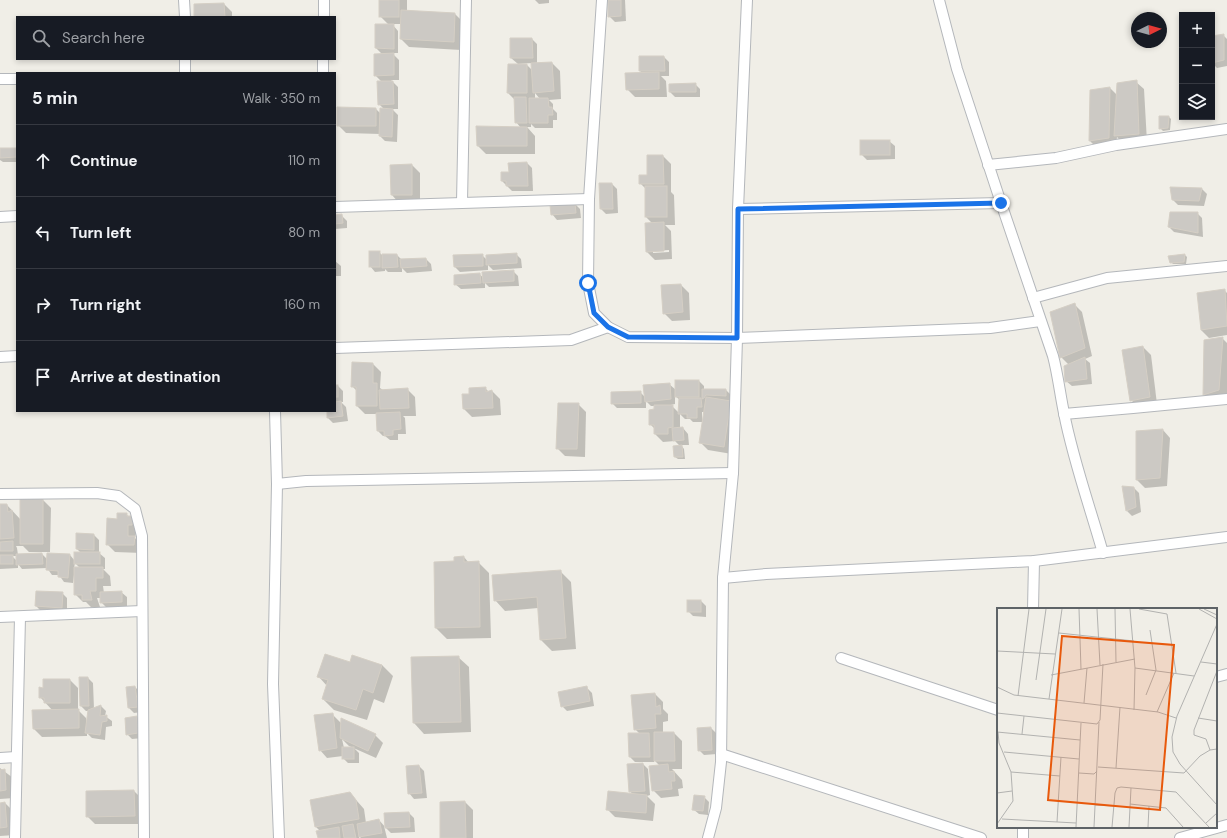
<!DOCTYPE html>
<html lang="en">
<head>
<meta charset="utf-8">
<style>
	body { margin:0; font-family:"DM Sans",sans-serif; background:#242831; color:#f1f3f6 }
	.controls { position:absolute; right:12px; top:12px; display:grid; overflow:hidden; border-radius:0px; box-shadow:0 2px 6px #0003 }
	.controls button { width:36px; height:36px; display:grid; place-items:center; padding:0; border:0; border-bottom:1px solid #363941; background:#171b24; color:#f1f3f6; font:20px sans-serif }
	.compass { position:absolute; left:1131px; top:12px; width:36px; height:36px; border-radius:50%; background:#171b24; box-shadow:0 2px 6px #0003; rotate:85deg }
	.stop { position:absolute; width:12px; height:12px; margin:-9px; border:3px solid #1a73e8; border-radius:50%; background:#fff }
	.stop.end { background:#1a73e8; border-color:#fff; box-shadow:0 1px 4px #0008 }
	.list { margin:0; padding:0; list-style:none }
	h2 { display:flex; justify-content:space-between; align-items:center; height:52px; margin:0; padding:0 16px; font-size:17px }
	h2 small { font-size:13px; font-weight:400; color:#9ea1a6 }
	.list li { display:grid; grid-template-columns:26px 1fr auto; gap:12px; align-items:center; box-sizing:border-box; height:72px; padding:0 16px; border-top:1px solid #363941 }
	.list b { display:block; font-size:15px; white-space:nowrap }
	.list em { font-size:13px; font-style:normal; color:#9ea1a6 }
	.icon { flex:none; width:22px; height:22px; fill:none; stroke:currentColor; stroke-width:2; stroke-linecap:round; stroke-linejoin:round }
	.map { position:relative; flex:none; width:1227px; height:838px; overflow:hidden }
	.search { position:absolute; background:#171b24; box-shadow:0 2px 6px #0003; left:16px; top:16px; width:320px; height:44px; display:flex; align-items:center; gap:10px; box-sizing:border-box; padding:0 14px; border-radius:0px; color:#9ea1a6; font-size:15px }
	.panel { position:absolute; background:#171b24; box-shadow:0 2px 6px #0003; left:16px; top:72px; width:320px; height:340px; border-radius:0px }
	.map>svg:first-child { display:block }
</style>
</head>
<body>
<div class="map">
<svg width="1227" height="838" viewBox="0 0 1227 838">
	<rect width="100%" height="100%" fill="#f0eee7"/>
	<g fill="#0003" fill-rule="evenodd">
		<path d="M380 0H407V12L455 14 463 22 461 50 409 47 401 39 402 24H392L398 31V53H392L399 60V80H391L398 87V109H392L398 115 397 142 385 141 380 136V134L346 133 338 125 376 109 381 114 384 109 379 104 382 82 375 75 383 55 376 48 389 25 380 16Z"/>
		<path d="M535 0H549V3L539 4Z"/>
		<path d="M609 0H625L626 21 615 22 609 16Z"/>
		<path d="M224 4 232 12V17H195Z"/>
		<path d="M1224 36 1227 39V66L1217 68 1212 63V37Z"/>
		<path d="M532 39 537 44V64L552 63 560 71 561 99 549 100 553 104V109L557 113V120H553V128H535L531 124V127H527L535 136V154H486L478 146 521 128 516 122 515 100 508 93 527 65 532 70V63L518 64 511 58ZM535 93 540 99H535Z"/>
		<path d="M664 57 669 62V76H661L666 81 667 97H635L627 89 643 74 640 71Z"/>
		<path d="M1136 82 1144 89 1147 142 1123 143 1117 137 1116 145 1097 148 1090 141 1110 88 1118 96Z"/>
		<path d="M695 84 700 89V97H675L670 92Z"/>
		<path d="M1160 117H1169L1171 119 1170 130 1163 131 1160 128Z"/>
		<path d="M889 141 895 146V159L867 160 861 154Z"/>
		<path d="M0 149H17V162H3L0 160Z"/>
		<path d="M648 156H663L671 164V192L674 195 675 225H665L671 231 672 259 655 260 647 252 652 223 646 217V189L640 183 648 176ZM669 250V252L653 253V251Z"/>
		<path d="M527 163 532 168 533 191H512L502 181 510 173Z"/>
		<path d="M412 165 420 173V203H399L392 195 391 166Z"/>
		<path d="M612 184 617 189 618 213 606 214 601 209Z"/>
		<path d="M1202 189 1207 194 1204 206 1178 205 1173 200Z"/>
		<path d="M575 204 580 209 581 218 557 220 552 214Z"/>
		<path d="M1197 213 1202 218 1203 237 1174 232 1169 227Z"/>
		<path d="M341 215 347 221V228L335 229V216Z"/>
		<path d="M379 252 382 255H397L402 260 426 259 431 264 432 271 407 273 402 268V272H388L385 269V271L375 272 370 266Z"/>
		<path d="M516 254 521 259 522 268 493 270 488 265V270L460 272 455 267 482 255 487 260Z"/>
		<path d="M1185 255 1187 257 1186 264H1173L1171 262Z"/>
		<path d="M335 261 341 266V276H335Z"/>
		<path d="M513 271 518 276 519 286 489 287 485 283V288L461 289 455 284 479 274 484 278Z"/>
		<path d="M681 285 689 293 690 320 672 321 664 313Z"/>
		<path d="M1225 291 1227 293V335L1209 338 1201 330Z"/>
		<path d="M1074 304 1082 312 1092 356 1085 359 1090 363 1092 384 1072 386 1066 381 1069 365 1061 357Z"/>
		<path d="M1222 338 1227 343V398L1212 402 1204 395 1205 340Z"/>
		<path d="M1143 347 1151 355 1157 404 1139 408 1131 400Z"/>
		<path d="M373 364 381 372 380 388 383 390 407 389 415 397 416 416H403L405 418 406 434H398V440H390L385 436H383L378 431 377 414H365L357 406V391L352 386Z"/>
		<path d="M699 381 704 386V390H726L731 395V400H729L739 410 732 454 708 450 700 442 705 412H702V422H693L690 419H685L680 414V429L683 428 688 434 689 445H681L684 449 685 459H678L675 457 680 446 675 441 663 442 655 434V429L650 424 655 410V406H651L646 401V408H617L612 403 640 392 645 397 669 384 676 390ZM675 396 680 400 679 413 671 405 675 404Z"/>
		<path d="M335 386H338L343 391V402H341L346 407 348 421 333 423 328 418V411H335Z"/>
		<path d="M485 388 489 392 492 391 500 399 501 415 472 417 464 409 471 395Z"/>
		<path d="M578 404 586 412 585 457 565 456 557 448Z"/>
		<path d="M1163 430 1170 438 1167 486 1145 488 1137 480Z"/>
		<path d="M1123 487 1134 488 1139 493 1141 512 1132 516 1127 511Z"/>
		<path d="M43 500 51 508 50 552H29L23 546H16L17 548 18 555 42 554 48 560 70 555 75 561 81 553 77 549 94 535 99 540V553L105 558V569H103L110 576 111 586H103L104 593 121 592 127 597V607L107 608 101 602V598H97L100 607H91L86 602H83L75 594V575H74L73 583 64 582 59 575H52L47 568 22 569 18 564V568L0 569V505H7L21 520ZM12 556H17V561ZM75 563 80 568H74Z"/>
		<path d="M126 514 129 517H132L140 532H136L135 538 142 545V553L115 552 107 544 118 520Z"/>
		<path d="M464 557 469 563 478 562 489 573 491 638 447 639 436 628 435 562H456Z"/>
		<path d="M560 571 571 582 576 649 552 651 541 640 538 608 505 611 495 600Z"/>
		<path d="M62 593 67 598V612L41 611 36 606Z"/>
		<path d="M701 601 706 606V617L693 616 688 611Z"/>
		<path d="M353 656 382 665 393 676 384 703 374 699 367 720 334 710 323 699 327 686 319 677 350 664Z"/>
		<path d="M458 657 469 667 471 732 424 734 414 723 412 658Z"/>
		<path d="M88 678 93 683 94 709 101 706 106 711 105 716 112 721V726L106 727 105 740 92 738 87 733V736L42 737 34 729 53 711 40 697 44 689 70 680 78 688V710L86 718V723L89 711H86L81 706Z"/>
		<path d="M135 687 140 692 142 712 134 713 129 708Z"/>
		<path d="M586 687 592 693 594 706 567 711 562 706Z"/>
		<path d="M655 694 663 702V709L668 714V721L663 722V733H674L682 741V769H672L682 780 683 788 678 789 679 796 661 798 653 790 660 766 654 760V762H635L630 757 640 734 635 729Z"/>
		<path d="M332 714 342 724 375 735 383 743 376 758 349 746 342 739 344 748H354L359 753V763H348L343 758V756L327 758 320 750Z"/>
		<path d="M137 717 142 723 143 738 132 739 127 734Z"/>
		<path d="M711 728 716 733 717 754 704 755 699 750Z"/>
		<path d="M642 763 648 769 650 795 647 796 655 804 653 821 615 817 607 809 633 795 630 791Z"/>
		<path d="M419 766 424 771 427 798 414 799 409 793Z"/>
		<path d="M0 768 13 778 14 798 0 799Z"/>
		<path d="M134 791 142 799V824H95L87 816Z"/>
		<path d="M350 793 364 809 366 823 379 820 386 828 409 813 414 818 415 832 391 833 384 826 387 838H361L359 836V838H319L320 831 316 827 311 800Z"/>
		<path d="M704 797 709 802 708 815 699 814 693 809Z"/>
		<path d="M465 802 473 810V838H441Z"/>
		<path d="M5 803 13 811 15 835 0 836V804Z"/>
	</g>
	<g fill="#ccc9c4" stroke="#d5cfc5">
		<rect x="379" y="0" width="20" height="17"/>
		<path d="M608 0H621V16L608 17Z"/>
		<path d="M224 3 225 17H194V4Z"/>
		<path d="M401 10 455 13 454 42 400 39Z"/>
		<path d="M375 24H394V49L375 48Z"/>
		<path d="M1224 34V60L1212 63V36Z"/>
		<path d="M510 38H532L533 58H510Z"/>
		<path d="M394 53V75L374 76V54Z"/>
		<path d="M639 56H664L665 71H639Z"/>
		<path d="M552 62 554 91 533 93 531 63Z"/>
		<path d="M508 64H527V93H507Z"/>
		<path d="M659 72V89L626 90 625 73Z"/>
		<path d="M1137 80 1139 134 1114 136 1117 83Z"/>
		<path d="M377 81H393L394 104 378 105Z"/>
		<path d="M696 83V92H669V84Z"/>
		<path d="M1110 87 1109 138 1089 141 1090 90Z"/>
		<path d="M514 97H526L527 123H515Z"/>
		<path d="M529 98H548L549 107H552L553 115H548V123H529Z"/>
		<path d="M337 107 376 108V126H337Z"/>
		<path d="M380 108 393 109 392 137 379 136Z"/>
		<path d="M1159 116H1169L1168 128 1159 129Z"/>
		<path d="M476 126 527 127V146H477Z"/>
		<rect x="860" y="140" width="30" height="15"/>
		<path d="M0 148H17V157L0 158Z"/>
		<path d="M647 155H663L664 184H639V175H647Z"/>
		<path d="M527 162 528 186H506V181H501V172H509L508 163Z"/>
		<path d="M412 164V195H391L390 165Z"/>
		<path d="M599 183H612L613 209H600Z"/>
		<rect x="645" y="186" width="22" height="31"/>
		<path d="M1170 187 1202 188 1199 201 1172 200Z"/>
		<path d="M575 203 576 213 551 215 550 205Z"/>
		<path d="M1170 212H1198V233L1168 227Z"/>
		<path d="M342 214 343 223 335 224V215Z"/>
		<path d="M664 222V251L646 252 645 223Z"/>
		<rect x="369" y="251" width="11" height="16"/>
		<path d="M517 253V263L486 265V255Z"/>
		<path d="M382 254H397L398 267 382 268Z"/>
		<path d="M483 254V266L454 267 453 255Z"/>
		<path d="M1185 254 1184 262 1170 263 1168 256Z"/>
		<path d="M426 258 427 266 401 268 400 259Z"/>
		<path d="M514 270V281L483 283 482 272Z"/>
		<path d="M480 273 481 283 454 285V275Z"/>
		<path d="M681 284 683 312 663 314 661 285Z"/>
		<path d="M1225 289 1227 326 1201 330 1197 293Z"/>
		<path d="M1075 303 1085 348 1060 358 1050 312Z"/>
		<path d="M1223 337 1219 390 1203 395 1204 340Z"/>
		<path d="M1143 346 1150 397 1130 401 1122 350Z"/>
		<path d="M1085 357 1087 379 1065 382 1064 366Z"/>
		<path d="M352 362 373 363V383H377V406H356V387H351Z"/>
		<rect x="675" y="380" width="24" height="17"/>
		<path d="M670 383 671 399 645 402 643 385Z"/>
		<rect x="335" y="385" width="3" height="12"/>
		<path d="M486 387V392L492 390 493 408 463 409 462 394H469V388Z"/>
		<path d="M408 388 409 408 380 409 379 390Z"/>
		<path d="M702 389H726V396L706 395 704 398 702 399Z"/>
		<path d="M641 391V403L611 404V392Z"/>
		<path d="M706 397 731 401 724 447 699 443Z"/>
		<path d="M679 398H701L702 407H697V418H687V414H678Z"/>
		<path d="M341 401 343 416 327 418V411H335V402Z"/>
		<path d="M558 403H579L577 449H556Z"/>
		<path d="M654 405H673V427L668 428V434H654V425H649V410L654 409Z"/>
		<path d="M400 412 401 429 393 430V435L384 436V431H377L376 413Z"/>
		<path d="M683 427 684 440 673 441 672 428Z"/>
		<path d="M1163 429 1160 478 1136 480V431Z"/>
		<path d="M682 445 683 457H674L673 446Z"/>
		<path d="M1122 486 1134 487 1136 507 1126 511Z"/>
		<path d="M20 498 43 499V544H20Z"/>
		<path d="M0 504H7L8 512 12 510 14 538 0 539Z"/>
		<path d="M117 513H127V516H133L132 525H128V536H135L134 545H106L107 518 117 519Z"/>
		<path d="M76 533 94 534V550L76 549Z"/>
		<path d="M13 541V551H0V542Z"/>
		<rect x="74" y="552" width="26" height="12"/>
		<path d="M42 553 43 564 16 565V554Z"/>
		<path d="M47 553 70 554 68 578 58 577V571L46 570Z"/>
		<rect x="0" y="555" width="13" height="9"/>
		<path d="M464 556V562L479 561 480 627 435 628 434 562 454 561V557Z"/>
		<path d="M74 567H103V578H96V591H90L92 600H82V595H74Z"/>
		<path d="M561 570 566 638 540 640 537 597 494 601 492 575Z"/>
		<path d="M36 591 63 592 62 608 35 606Z"/>
		<path d="M122 591V602L100 603V592Z"/>
		<rect x="687" y="600" width="14" height="12"/>
		<path d="M325 654 350 662 352 655 382 665 373 693 363 689 356 710 322 699 328 680 317 677Z"/>
		<path d="M459 656 461 722 413 723 411 657Z"/>
		<path d="M79 677H88L89 706H80Z"/>
		<path d="M43 679H70V703H44V698H39V687L43 688Z"/>
		<path d="M135 686 138 707 128 708 126 687Z"/>
		<path d="M587 686 590 701 561 707 558 692Z"/>
		<path d="M655 693 656 707 660 705 661 714H655L656 728 634 730 631 695Z"/>
		<path d="M101 705 100 716 107 715V721L102 722 100 735 85 733 88 710Z"/>
		<path d="M79 709V728L33 729 32 710Z"/>
		<path d="M333 713 337 748 319 751 314 715Z"/>
		<path d="M137 716 138 733 126 735 125 718Z"/>
		<path d="M341 718 376 734 368 751 340 738Z"/>
		<path d="M711 727 712 750 698 751 697 728Z"/>
		<path d="M654 732H674L675 761H654Z"/>
		<path d="M628 733H649L650 757H629Z"/>
		<rect x="342" y="747" width="12" height="12"/>
		<path d="M643 763 645 791 629 792 627 764Z"/>
		<path d="M668 764 669 772 674 771 675 781H671L672 789 652 791 649 766Z"/>
		<path d="M419 765 422 793 408 794 406 766Z"/>
		<path d="M5 769 6 790 0 791V770Z"/>
		<path d="M134 790 135 816 86 817V791Z"/>
		<path d="M608 791 647 795 646 813 606 810Z"/>
		<path d="M350 792 356 800 359 819 315 827 310 800Z"/>
		<path d="M694 795 705 796 703 811 692 810Z"/>
		<path d="M465 801 466 838H440V802Z"/>
		<path d="M5 802 7 827 0 828V803Z"/>
		<path d="M409 812 410 827 385 828 384 813Z"/>
		<path d="M379 819 382 833 359 837 357 824Z"/>
		<path d="M353 824 356 838H344L342 826Z"/>
		<path d="M339 827 340 838H318L316 831Z"/>
	</g>
	<g fill="none" stroke-linecap="round" stroke-linejoin="round">
		<defs>
			<g id="minor">
				<path d="M184 0 185 17"/>
				<path d="M602 0 589 199 588 283 594 313 608 327 628 337 737 338 990 328 1040 321"/>
				<path d="M939 0 957 69 1001 203 1053 356C1058 375 1060 394 1064 413 1073 460 1090 507 1103 553"/>
				<path d="M324 17V0"/>
				<path d="M185 59V73"/>
				<path d="M323 73V59"/>
				<path d="M0 79H17"/>
				<path d="M988 165 1056 158 1116 145 1227 129"/>
				<path d="M462 202 466 0"/>
				<path d="M335 207 589 199"/>
				<path d="M738 209 1001 203"/>
				<path d="M0 217 17 216"/>
				<path d="M1033 298 1107 278 1227 266"/>
				<path d="M335 348 571 340 608 327"/>
				<path d="M0 357 17 356"/>
				<path d="M275 411 277 484 273 684 279 838"/>
				<path d="M1064 414 1133 408 1227 399"/>
				<path d="M277 484 306 481 733 473"/>
				<path d="M0 494 97 493 118 496 135 509 142 536 144 838"/>
				<path d="M723 578 766 574 1034 561 1227 537"/>
				<path d="M1033 609 1034 561"/>
				<path d="M0 617 142 611"/>
				<path d="M841 658 998 710"/>
				<path d="M1216 677 1227 674"/>
				<path d="M721 754 981 838"/>
				<path d="M0 758 16 757"/>
				<path d="M15 838 20 617"/>
				<path d="M708 838 716 808 721 762 723 578 733 473 737 338 738 209 747 0"/>
				<path d="M1023 838V827"/>
				<path d="M1180 838 1227 825"/>
			</g>
		</defs>
		<use href="#minor" stroke="#b4b7bb" stroke-width="12"/>
		<use href="#minor" stroke="#fff" stroke-width="10"/>
	</g>
	<g fill="none" stroke-linecap="round" stroke-linejoin="round">
		<path stroke="#1a73e8" stroke-width="5" d="M588 283 594 313 608 327 628 337 737 338 738 209 1001 203"/>
	</g>
	<g transform="translate(997 608)">
		<rect width="220" height="220" fill="#f0eee7"/>
		<path fill="none" stroke="#b2b2b0" stroke-width="1" d="M82 1 84 61M100 1 103 57M118 1 119 54M133 1 138 60 137 102M142 1 170 6 179 65M202 1 220 11M207 1 220 7M220 16 180 108 175 129 176 144 183 156 220 197M62 25 137 33M0 43 58 46M204 54 220 56M138 60 197 68M54 67 138 51M39 72 49 1M0 79 17 87 161 104 179 110M149 87 159 62 153 22M21 88 32 1M52 91 65 1M87 95 90 60M160 104 177 65M0 105 100 116 103 112 106 56M201 110 220 113M0 124 83 132M25 126 27 108M213 142 209 131 197 127V122L220 63M7 144 82 151M101 159 187 165 203 148 213 142 220 141M119 160 123 99M14 164 63 168M82 165 97 166 100 163M0 185 15 183M133 196 169 200 186 219M98 197 117 198M5 211 79 215M60 214 64 149M209 215 220 205M0 216 16 193 14 164 2 135 1 124M79 219 84 115M97 219 102 114M115 219 118 185 120 180 124 179 179 184 212 219M132 219 134 180M151 219 152 198"/>
		<path fill="#e8590c" fill-opacity="0.15" stroke="#e8590c" stroke-width="2" d="M65 28 177 37 163 202 51 192Z"/>
		<rect width="220" height="220" fill="none" stroke="#5e6367" stroke-width="2"/>
	</g>
</svg>
<div class="controls">
<button>+</button>
<button>−</button>
<button><svg class="icon" aria-label="layers" viewBox="0 0 24 24"><path d="M12 4l9 5-9 5-9-5zM3 14l9 5 9-5"/></svg></button>
</div>
<svg class="compass" viewBox="-18 -18 36 36"><path d="M0-13l5 13h-10z" fill="#e53935"/><path d="M0 13l5-13h-10z" fill="#9ea1a6"/></svg>
<div class="stop" style="left:588px;top:283px"></div>
<div class="stop end" style="left:1001px;top:203px"></div>
<div class="search"><svg class="icon" aria-label="search" viewBox="0 0 24 24"><circle cx="10" cy="10" r="6"/><path d="M15 15l6 6"/></svg>Search here</div>
<section class="panel">
<h2>5 min<small>Walk · 350 m</small></h2>
<ul class="list">
<li><svg class="icon" aria-label="ahead" viewBox="0 0 24 24"><path d="M12 20V5M6 11l6-6 6 6"/></svg><div><b>Continue</b></div><em>110 m</em></li>
<li><svg class="icon" aria-label="left" viewBox="0 0 24 24"><path d="M17 20v-9H6M10 6l-5 5 5 5"/></svg><div><b>Turn left</b></div><em>80 m</em></li>
<li><svg class="icon" aria-label="right" viewBox="0 0 24 24"><path d="M7 20v-9h11M14 6l5 5-5 5"/></svg><div><b>Turn right</b></div><em>160 m</em></li>
<li><svg class="icon" aria-label="arrive" viewBox="0 0 24 24"><path d="M6 21V4h12l-3 4 3 4H6"/></svg><div><b>Arrive at destination</b></div></li>
</ul>
</section>
</div>
</body>
</html>
